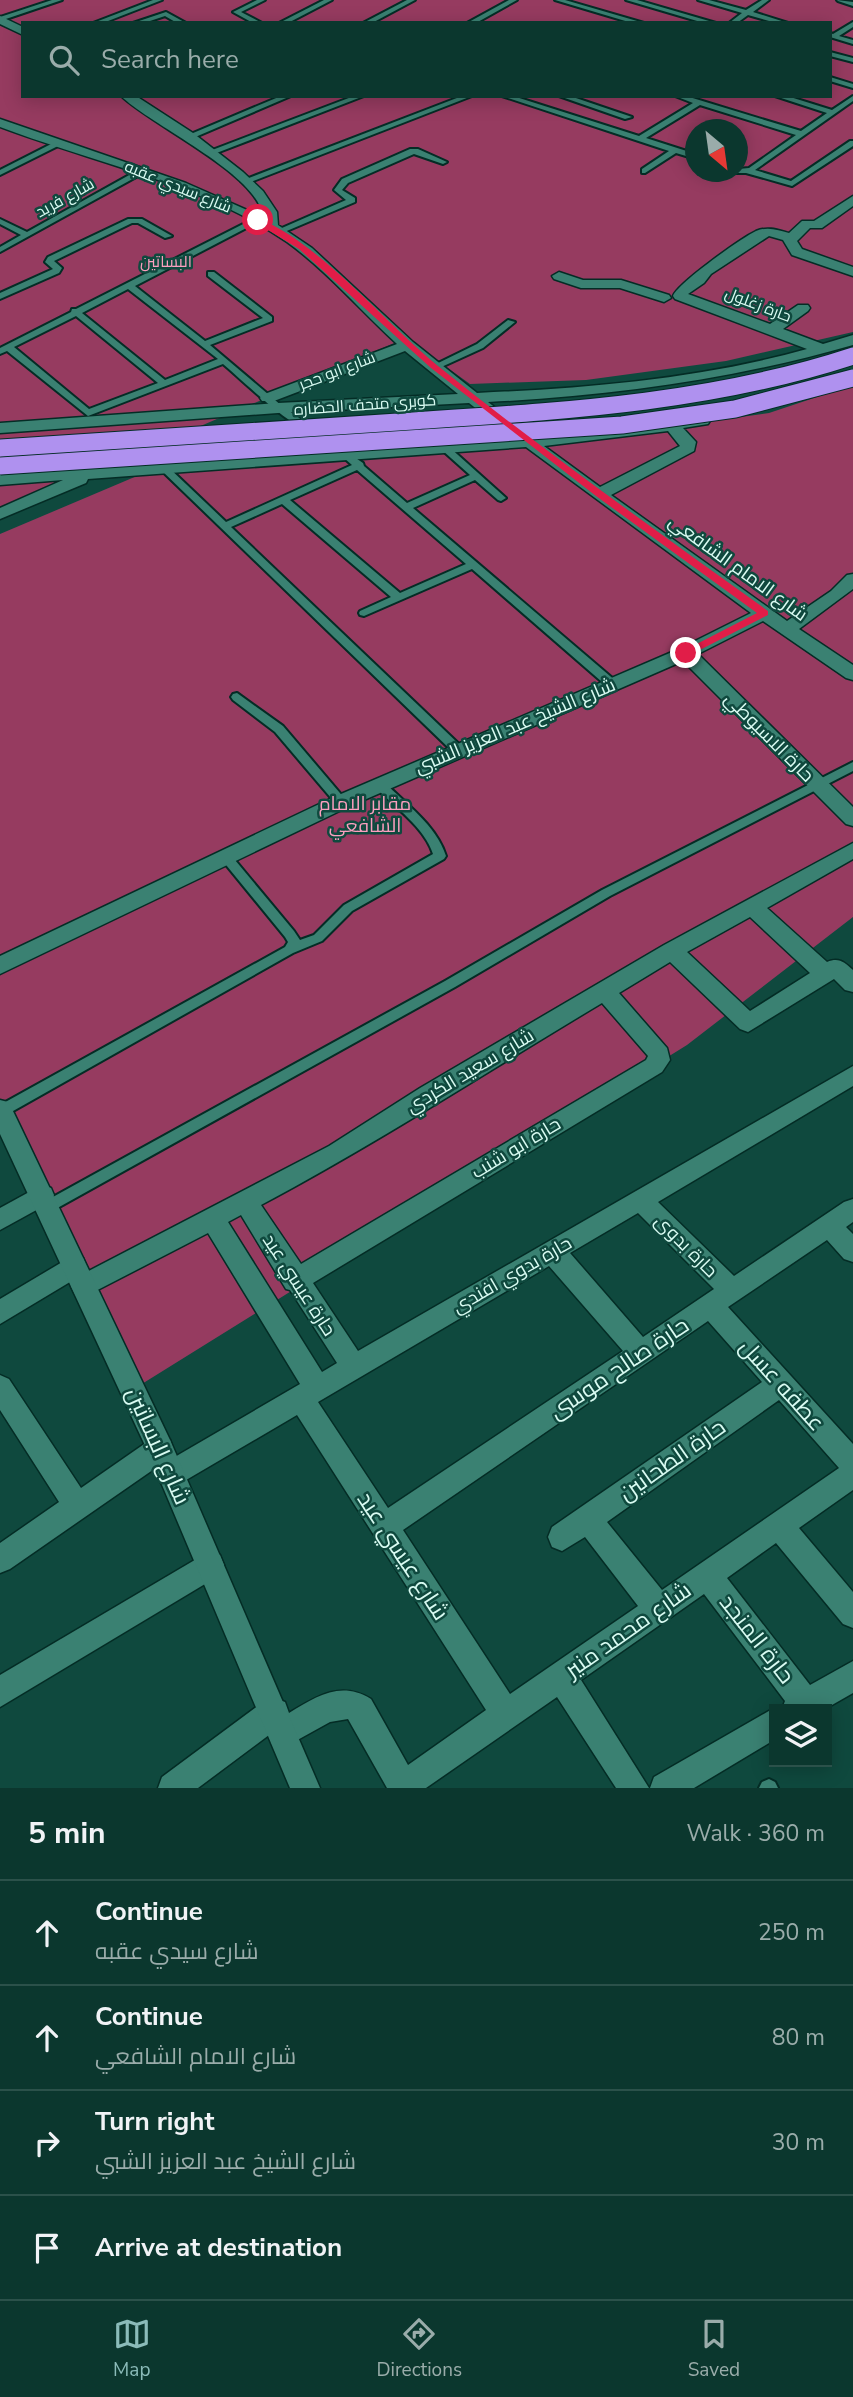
<!DOCTYPE html>
<html lang="en">
<head>
<meta charset="utf-8">
<style>
	body { margin:0; font-family:"Nunito Sans",Cairo,sans-serif; background:#143f36; color:#f1f3f6 }
	.controls { position:absolute; right:21px; bottom:21px; display:grid; overflow:hidden; border-radius:0px; box-shadow:0 4px 18px #0003 }
	.controls button { width:63px; height:63px; display:grid; place-items:center; padding:0; border:0; border-bottom:2px solid #2b514a; background:#0b372e; color:#f1f3f6; font:35px sans-serif }
	.compass { position:absolute; left:685px; top:119px; width:63px; height:63px; border-radius:50%; background:#0b372e; box-shadow:0 4px 18px #0003; rotate:151deg }
	.stop { position:absolute; width:21px; height:21px; margin:-16px; border:5px solid #e11d48; border-radius:50%; background:#fff }
	.stop.end { background:#e11d48; border-color:#fff; box-shadow:0 2px 7px #0008 }
	.list { margin:0; padding:0; list-style:none }
	h2 { display:flex; justify-content:space-between; align-items:center; height:91px; margin:0; padding:0 28px; font-size:30px }
	h2 small { font-size:23px; font-weight:400; color:#9aacaa }
	.list li { display:grid; grid-template-columns:46px 1fr auto; gap:21px; align-items:center; box-sizing:border-box; height:105px; padding:0 28px; border-top:2px solid #2b514a }
	.list b { display:block; font-size:26px; white-space:nowrap }
	.list p { margin:0; font-size:23px; white-space:nowrap; color:#9aacaa }
	.list em { font-size:23px; font-style:normal; color:#9aacaa }
	.icon { flex:none; width:38px; height:38px; fill:none; stroke:currentColor; stroke-width:2; stroke-linecap:round; stroke-linejoin:round }
	.map { position:relative; flex:none; width:853px; height:1788px; overflow:hidden }
	.search { position:absolute; background:#0b372e; box-shadow:0 4px 18px #0003; left:21px; right:21px; top:21px; height:77px; display:flex; align-items:center; gap:18px; box-sizing:border-box; padding:0 24px; border-radius:0px; color:#9aacaa; font-size:26px }
	.sheet { height:511px; background:#0b372e }
	nav { display:flex; justify-content:space-around; align-items:center; box-sizing:border-box; height:98px; border-top:2px solid #2b514a; background:#0b372e; font-size:19px; color:#9aacaa }
	nav a { display:grid; justify-items:center; gap:4px }
	nav .on { color:#8bbbb9 }
	.map>svg:first-child { display:block }
</style>
</head>
<body>
<div class="map">
<svg width="853" height="1788" viewBox="0 0 853 1788">
	<rect width="100%" height="100%" fill="#0f493e"/>
	<g fill="#963b60" fill-rule="evenodd">
		<path d="M0 0H853V332L726 361 586 380 470 384 406 338 0 512ZM23 23H830V96H23ZM696 130H738V172H696Z"/>
		<path d="M853 385V917L687 1045 137 1387 0 1100V534L170 462 456 442 520 448 769 413Z"/>
	</g>
	<g fill="none" stroke-linecap="round" stroke-linejoin="round">
		<defs>
			<g id="service">
				<path d="M52 0H62L0 21V17Z"/>
				<path d="M153 0H162L103 23H93Z"/>
				<path d="M257 0H265L241 12 262 23H253L233 12Z"/>
				<path d="M324 0H332L288 23H279Z"/>
				<path d="M407 0H415L372 23H363Z"/>
				<path d="M509 0H517L476 23H467Z"/>
				<path d="M555 0H565L644 23H632Z"/>
				<path d="M626 0H637L716 23H704Z"/>
				<path d="M698 0H709L746 10 762 0H769L753 12 788 23H776L748 15 737 23H729L742 13Z"/>
				<path d="M837 0 853 2V6L838 1Z"/>
				<path d="M166 12 186 23H177L165 16 144 23H133Z"/>
				<path d="M853 22V27L839 36 853 40V44L830 37V33L833 34Z"/>
				<path d="M830 52 853 58V62L830 56Z"/>
				<path d="M830 77 853 84V88L830 81Z"/>
				<path d="M281 96H291L193 138 186 136Z"/>
				<path d="M354 96H364L214 154 207 152Z"/>
				<path d="M462 96H472L248 183 241 181Z"/>
				<path d="M502 96H513L639 136 693 103 675 96H686L801 131 827 113 775 96H787L832 110 853 96V101L755 170 791 181 850 141H853V146L792 186 746 173H735L738 169 749 168 796 135 700 105 646 138 696 154V159L676 153 645 173H642V169L669 151Z"/>
				<path d="M559 96H570L632 117 625 119Z"/>
				<path d="M55 142 62 144 0 175V170Z"/>
				<path d="M410 149H418L447 162 443 164 414 154 348 183 342 190 355 198V202L282 233 275 231 346 200 334 190 342 179Z"/>
				<path d="M140 169 147 171 0 252V247L21 235 0 224V219L27 232Z"/>
				<path d="M255 218 262 220 135 286 205 341 263 318 208 276V272H214L272 317V321L210 345 282 406 312 427V431C295 432 239 377 223 364L88 416 7 351 0 354V348L71 312 72 309H76ZM128 289 218 359 165 380 82 313ZM76 316 158 383 89 409 14 347Z"/>
				<path d="M128 219H142L172 236 165 238 138 223H132L54 261 62 268 59 273 0 299V293L53 269 45 262 48 257Z"/>
				<path d="M508 320 515 322 483 348 437 369 430 367 477 344Z"/>
				<path d="M445 445 448 446 506 498 501 501 498 500 475 480 413 508 617 682 618 685 617 688H609L472 569 364 616 360 615 359 613 360 611 391 597 282 504 231 527 461 746 463 749 461 752H453L159 468 161 466H167L226 522 352 465 336 451 341 448 363 463 364 466 407 503 470 475 442 450 440 448ZM357 470 466 564 400 593 290 500Z"/>
				<path d="M237 693 283 726 345 799 347 802 345 805H337L275 732 233 700 231 697 233 694Z"/>
				<path d="M853 762V771L610 896 455 987 52 1211 47 1213 42 1211 40 1207 42 1203 445 981 602 890Z"/>
				<path d="M380 781 384 782C406 804 436 825 446 856L444 859 352 911 322 941 293 953 6 1115 0 1116V1105L285 947 288 942 285 937 222 860 220 857 222 854H230L294 931 300 940 314 935 344 905 433 854C425 828 395 807 376 788L374 785 376 782Z"/>
				<path d="M769 1779 775 1782 778 1788H759L762 1782Z"/>
			</g>
			<g id="minor">
				<path d="M0 16 23 27V35L0 24Z"/>
				<path d="M121 96H136L193 133 243 172 263 191 277 212 278 225 312 248 413 342 477 393C587 388 700 379 807 349L675 299 673 296C677 284 741 238 756 231 768 226 778 230 789 233L802 221H814L853 196V206L822 228H810L797 241 802 249 853 267V276L792 255 783 240 769 236 711 274 704 283 688 294 770 324 798 305H808L810 308 808 311 783 329 823 344 853 335V345C735 379 612 396 488 402L533 437 708 418 710 421 708 424 683 428 696 442 694 451 611 495 787 621 831 591 847 575 853 574V589L799 629 853 665V680L846 678 763 621 698 654 853 807V826L846 824 683 661 348 807 0 974V956L334 797 679 649 751 613 526 447 88 479 86 483 0 519V508L63 480 0 485V475L514 438 469 403 278 413 0 433V423L278 403 458 394 405 351 274 401H262L260 398 262 395 397 344C361 311 327 271 287 242 203 184 95 163 0 127V119L186 183 263 217C259 174 150 125 121 96ZM668 431 680 446 600 487 544 446Z"/>
				<path d="M559 272 583 280H621L669 295 671 298 664 302 620 288H581L554 279 552 276Z"/>
				<path d="M853 843V859L767 908 827 962C839 957 844 962 853 970V992L845 990 834 979 748 1032 740 1029 670 962 619 993 667 1048 670 1060 662 1072 313 1283 358 1351 853 1066V1086L658 1202 734 1276 844 1202 853 1199V1222L846 1227 853 1234V1262L844 1259 827 1240 728 1307 853 1444V1490L799 1528 853 1592V1628L843 1624 776 1543 727 1578 810 1685 853 1661V1693L825 1709H782L785 1701 704 1594 581 1680 649 1788H616L557 1697 426 1788H387L348 1719 330 1722 283 1748 272 1744 269 1735 198 1788H158L162 1777 263 1702 274 1698 285 1702 289 1713C316 1697 340 1680 371 1699L408 1765 486 1710 297 1415 181 1483 171 1487 161 1483 157 1474 161 1465 300 1384 208 1233 84 1297 75 1294 71 1286 75 1279 0 1324V1299L74 1255 83 1258 86 1266 79 1276 329 1146 420 1088 664 945ZM750 917 810 973 750 1011 687 952ZM602 1003 648 1056 646 1060 301 1264 261 1205C378 1143 488 1071 602 1003ZM638 1213 714 1289 643 1337 570 1253ZM241 1215 286 1289 290 1290 337 1363 322 1372 228 1222ZM549 1266 623 1351 388 1508 318 1402ZM708 1321 762 1382 552 1527 548 1537 552 1547 562 1551 585 1537 638 1606 510 1694 403 1530ZM779 1400 839 1468 662 1590 607 1522Z"/>
				<path d="M42 1185 51 1188 54 1195 51 1202 0 1230V1208Z"/>
				<path d="M0 1375 9 1379 81 1488 150 1440 160 1436 170 1440 173 1449 170 1458 10 1569 0 1573V1543L59 1502 0 1410Z"/>
				<path d="M210 1551 220 1555 224 1565 220 1575 0 1707V1675Z"/>
				<path d="M774 1708 777 1709H774V1740L694 1788H650L654 1777Z"/>
			</g>
			<path id="tertiary" d="M0 1100 8 1102 12 1109 170 1440 320 1788H290L149 1454 0 1134Z"/>
		</defs>
		<use href="#service" stroke="#042c25" stroke-width="4"/>
		<use href="#minor" stroke="#042c25" stroke-width="3"/>
		<use href="#tertiary" stroke="#042c25" stroke-width="3"/>
		<use href="#service" fill="#3a8172" fill-rule="evenodd"/>
		<use href="#minor" fill="#3a8172" fill-rule="evenodd"/>
		<use href="#tertiary" fill="#3a8172" fill-rule="evenodd"/>
		<defs>
			<g id="motorway-bridge">
				<path d="M0 448C138 439 276 430 413 421 562 411 710 403 853 356"/>
				<path d="M0 466 622 425 735 409 853 378"/>
			</g>
		</defs>
		<use href="#motorway-bridge" stroke="#042c25" stroke-width="19" stroke-linecap="butt"/>
		<use href="#motorway-bridge" stroke="#af91ef" stroke-width="17"/>
	</g>
	<path fill="#e11d48" d="M258 218C321 244 384 322 438 366 545 452 657 531 768 611V615L690 655H683V651L757 613 596 496 431 368 299 249 255 222Z"/>
	<g text-anchor="middle" dominant-baseline="central" stroke-width="5" stroke-linejoin="round" paint-order="stroke">
		<g font-size="16" fill="#d9fbf2" stroke="#0f493e">
			<text transform="translate(178 187) rotate(22)">شارع سيدي عقبه</text>
			<text transform="translate(65 198) rotate(-29)">شارع فريد</text>
			<text transform="translate(758 305) rotate(21)">حارة زغلول</text>
			<text transform="translate(337 371) rotate(-21)">شارع ابو حجر</text>
			<text transform="translate(365 405) rotate(-4)">كوبرى متحف الحضاره</text>
		</g>
		<g font-size="16" fill="#fc9fbf" stroke="#0f493e">
			<text x="166" y="262">البساتين</text>
		</g>
		<g font-size="19" fill="#d9fbf2" stroke="#0f493e">
			<text transform="translate(738 568) rotate(36)">شارع الامام الشافعي</text>
			<text transform="translate(515 726) rotate(-23)">شارع الشيخ عبد العزيز الشبي</text>
			<text transform="translate(769 737) rotate(45)">حارة الاسيوطي</text>
			<text transform="translate(470 1071) rotate(-31)">شارع سعيد الكردي</text>
			<text transform="translate(516 1148) rotate(-31)">حارة ابو شنب</text>
			<text transform="translate(686 1246) rotate(45)">حارة بدوى</text>
			<text transform="translate(512 1275) rotate(-30)">حارة بدوي افندي</text>
			<text transform="translate(299 1285) rotate(57)">حارة عيسي عيد</text>
		</g>
		<g font-size="19" fill="#fc9fbf" stroke="#0f493e">
			<text x="365" y="804">مقابر الامام<tspan x="365" dy="22">الشافعي</tspan></text>
		</g>
		<g font-size="23" fill="#d9fbf2" stroke="#0f493e">
			<text transform="translate(619 1368) rotate(-34)">حارة صالح موسى</text>
			<text transform="translate(782 1385) rotate(48)">عطفه عسل</text>
			<text transform="translate(158 1446) rotate(66)">شارع البساتين</text>
			<text transform="translate(672 1460) rotate(-35)">حارة الطحانين</text>
			<text transform="translate(403 1556) rotate(57)">شارع عيسي عيد</text>
			<text transform="translate(628 1630) rotate(-35)">شارع محمد منير</text>
			<text transform="translate(757 1639) rotate(52)">حارة المنجد</text>
		</g>
	</g>
</svg>
<div class="controls">
<button><svg class="icon" aria-label="layers" viewBox="0 0 24 24"><path d="M12 4l9 5-9 5-9-5zM3 14l9 5 9-5"/></svg></button>
</div>
<svg class="compass" viewBox="-18 -18 36 36"><path d="M0-13l5 13h-10z" fill="#e53935"/><path d="M0 13l5-13h-10z" fill="#9aacaa"/></svg>
<div class="stop" style="left:258px;top:220px"></div>
<div class="stop end" style="left:686px;top:653px"></div>
<div class="search"><svg class="icon" aria-label="search" viewBox="0 0 24 24"><circle cx="10" cy="10" r="6"/><path d="M15 15l6 6"/></svg>Search here</div>
</div>
<section class="sheet">
<h2>5 min<small>Walk · 360 m</small></h2>
<ul class="list">
<li><svg class="icon" aria-label="ahead" viewBox="0 0 24 24"><path d="M12 20V5M6 11l6-6 6 6"/></svg><div><b>Continue</b><p>شارع سيدي عقبه</p></div><em>250 m</em></li>
<li><svg class="icon" aria-label="ahead" viewBox="0 0 24 24"><path d="M12 20V5M6 11l6-6 6 6"/></svg><div><b>Continue</b><p>شارع الامام الشافعي</p></div><em>80 m</em></li>
<li><svg class="icon" aria-label="right" viewBox="0 0 24 24"><path d="M7 20v-9h11M14 6l5 5-5 5"/></svg><div><b>Turn right</b><p>شارع الشيخ عبد العزيز الشبي</p></div><em>30 m</em></li>
<li><svg class="icon" aria-label="arrive" viewBox="0 0 24 24"><path d="M6 21V4h12l-3 4 3 4H6"/></svg><div><b>Arrive at destination</b></div></li>
</ul>
</section>
<nav>
<a class="on"><svg class="icon" aria-label="map" viewBox="0 0 24 24"><path d="M3 6l6-2 6 2 6-2v14l-6 2-6-2-6 2zM9 4v14M15 6v14"/></svg>Map</a>
<a><svg class="icon" aria-label="directions" viewBox="0 0 24 24"><path d="M12 3l9 9-9 9-9-9zM9 14v-3h6M13 9l2 2-2 2"/></svg>Directions</a>
<a><svg class="icon" aria-label="saved" viewBox="0 0 24 24"><path d="M7 4h10v16l-5-4-5 4z"/></svg>Saved</a>
</nav>
</body>
</html>
